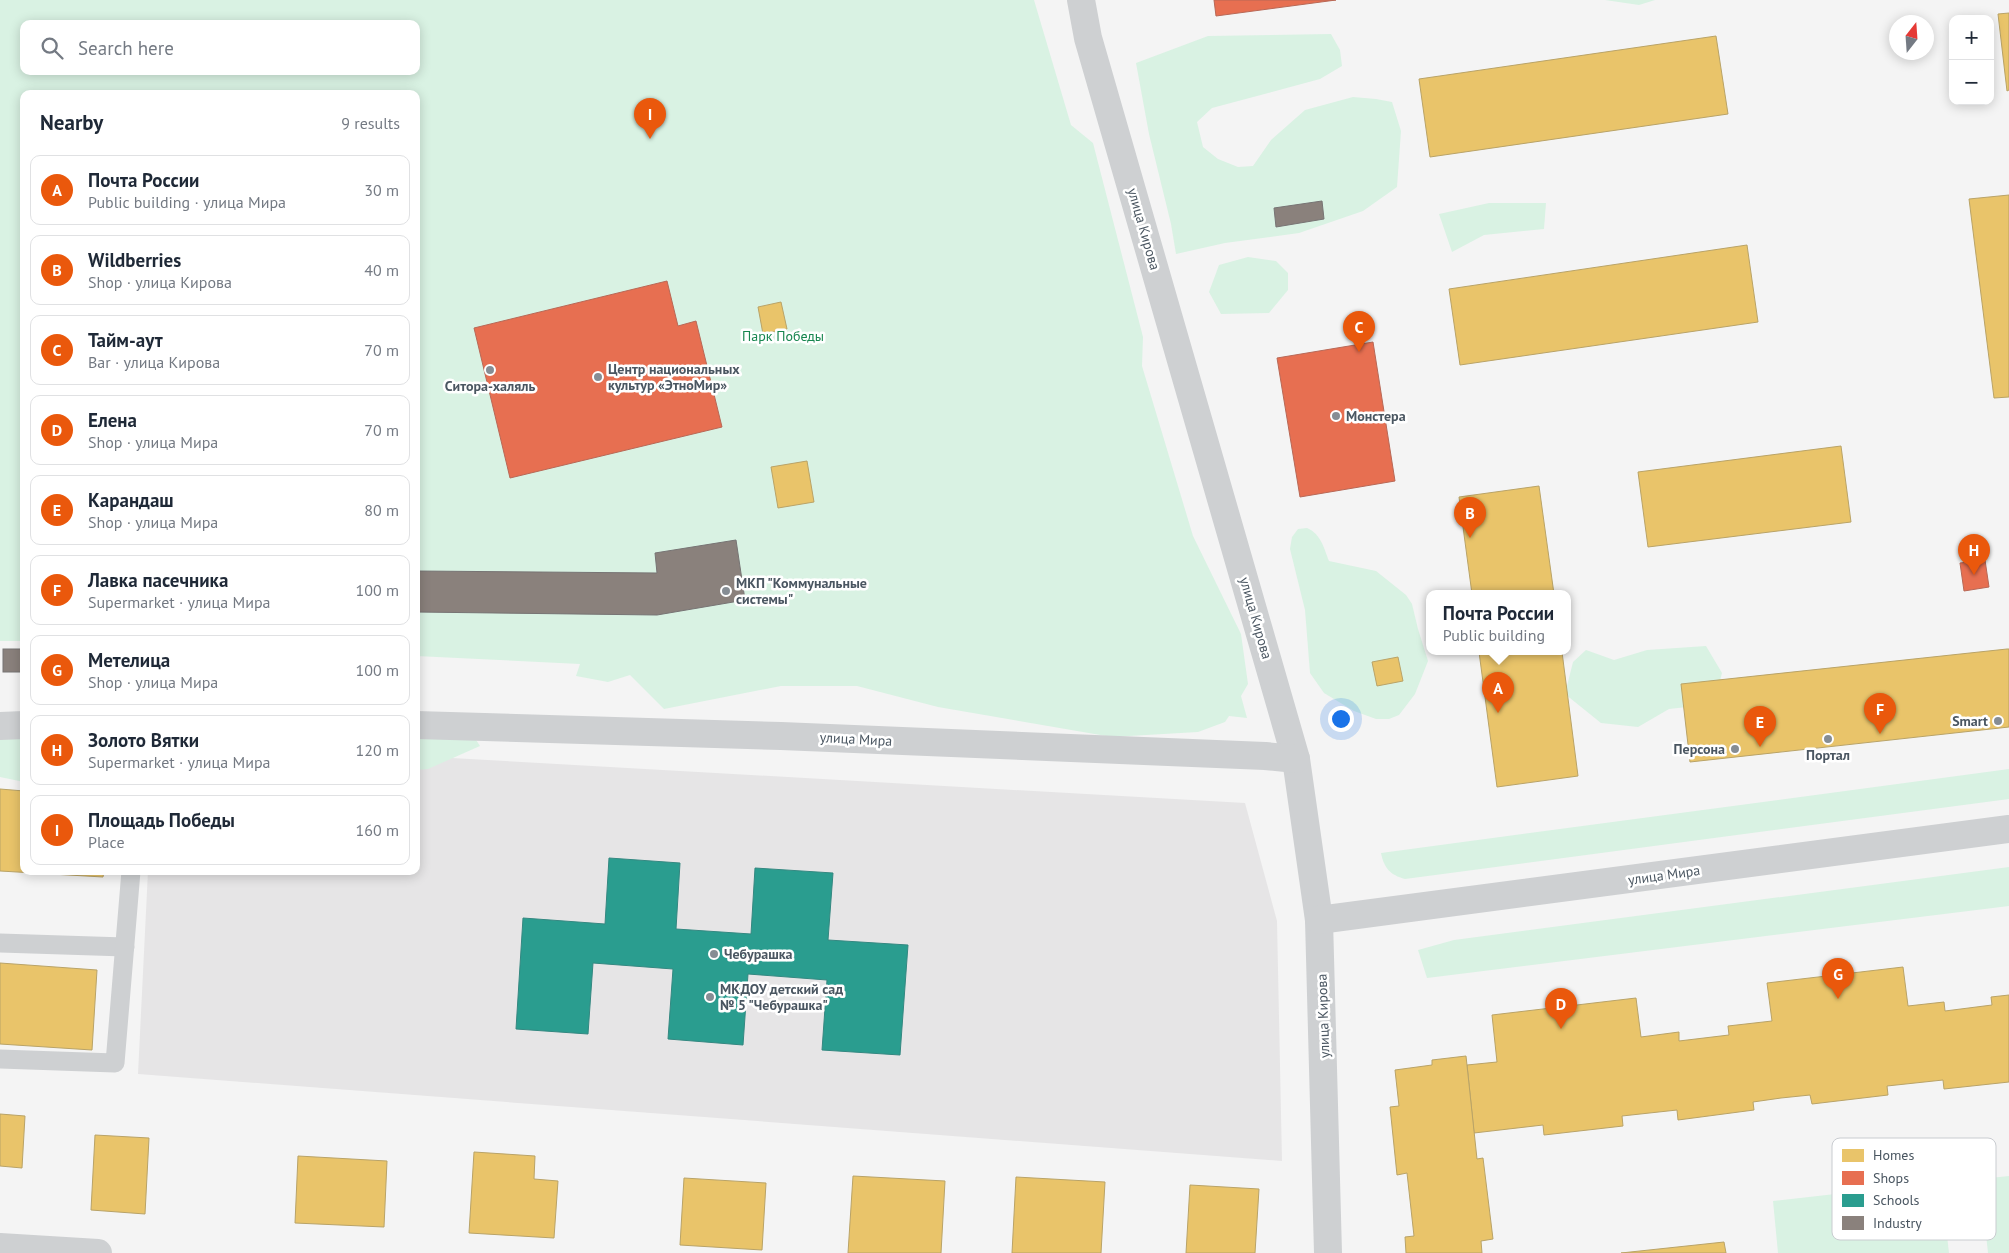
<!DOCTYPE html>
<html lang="en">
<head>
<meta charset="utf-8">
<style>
	body { margin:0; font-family:"PT Sans",sans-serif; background:#f2f2f3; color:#1f2937 }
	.controls { position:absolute; right:15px; top:15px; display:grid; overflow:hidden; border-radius:10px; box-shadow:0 2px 12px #0003 }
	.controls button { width:45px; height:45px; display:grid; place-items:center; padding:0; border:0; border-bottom:1px solid #e0e1e3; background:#fff; color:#1f2937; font:25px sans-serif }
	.compass { position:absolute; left:1889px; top:15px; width:45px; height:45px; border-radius:50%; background:#fff; box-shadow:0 2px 12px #0003; rotate:17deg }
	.you { position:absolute; left:1340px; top:718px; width:18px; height:18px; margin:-12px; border:4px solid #fff; border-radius:50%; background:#1a73e8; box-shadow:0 0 0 8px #1a73e833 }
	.badge { display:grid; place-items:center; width:32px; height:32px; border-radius:50%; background:#ea580c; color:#fff; font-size:16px; font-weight:700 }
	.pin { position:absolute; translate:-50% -41px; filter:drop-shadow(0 1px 2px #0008) }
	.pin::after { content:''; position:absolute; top:26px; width:18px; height:15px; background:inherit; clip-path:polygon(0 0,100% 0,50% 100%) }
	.popup { position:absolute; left:1426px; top:590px; width:145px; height:65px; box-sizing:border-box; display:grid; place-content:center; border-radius:10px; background:#fff; filter:drop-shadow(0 1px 4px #0005); font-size:16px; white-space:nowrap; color:#747a83 }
	.popup b { font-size:19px; color:#1f2937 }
	.popup::after { content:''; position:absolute; left:50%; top:100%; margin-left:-10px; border:10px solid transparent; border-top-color:#fff }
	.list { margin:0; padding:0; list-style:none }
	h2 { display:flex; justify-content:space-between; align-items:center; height:65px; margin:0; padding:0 20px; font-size:21px }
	h2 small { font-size:16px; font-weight:400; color:#747a83 }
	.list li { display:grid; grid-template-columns:32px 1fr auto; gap:15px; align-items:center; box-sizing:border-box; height:70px; margin:0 10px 10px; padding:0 10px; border:1px solid #e0e1e3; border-radius:10px }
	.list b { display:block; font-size:19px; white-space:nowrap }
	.list p { margin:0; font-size:16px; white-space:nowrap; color:#747a83 }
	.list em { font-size:16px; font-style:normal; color:#747a83 }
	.icon { flex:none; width:28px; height:28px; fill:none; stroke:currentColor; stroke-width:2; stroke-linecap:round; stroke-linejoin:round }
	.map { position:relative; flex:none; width:2009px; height:1253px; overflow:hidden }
	.search { position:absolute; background:#fff; box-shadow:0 2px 12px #0003; left:20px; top:20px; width:400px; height:55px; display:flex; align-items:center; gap:12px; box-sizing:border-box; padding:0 18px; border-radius:10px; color:#747a83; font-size:19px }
	.panel { position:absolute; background:#fff; box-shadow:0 2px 12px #0003; left:20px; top:90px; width:400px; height:785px; border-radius:10px }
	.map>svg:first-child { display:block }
</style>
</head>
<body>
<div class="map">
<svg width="2009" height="1253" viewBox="0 0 2009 1253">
	<rect width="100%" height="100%" fill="#f4f4f4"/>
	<path fill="#e6e5e6" d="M416 756 1245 803 1277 921 1282 1161 138 1074 148 871H416Z"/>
	<g fill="#d9f2e3" fill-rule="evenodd">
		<path d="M0 0H1034L1071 125 1093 143 1143 337 1142 366 1193 536 1241 634 1248 684 1241 696 1247 718 1229 716 1225 722 1198 732 1112 737 938 707 857 686H781L664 709 630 675 608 682 576 676 580 664 416 656V94H24V641H0ZM24 24H416V71H24Z"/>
		<path d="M1605 0H1655L1639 5Z"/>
		<path d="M1331 34 1340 50 1342 66 1320 79 1212 108 1197 122 1203 147 1218 159 1238 167 1253 166 1271 140 1305 110 1353 97 1376 99 1392 102 1401 131 1397 187 1363 211 1299 233 1225 243 1176 254 1171 224 1149 134 1136 63 1208 36Z"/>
		<path d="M1489 203H1546L1544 229 1484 235 1452 252 1439 214Z"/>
		<path d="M1248 257 1276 261 1288 273V290L1269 313 1221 314 1209 292 1219 265Z"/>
		<path d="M1307 528C1321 534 1324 548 1329 561L1376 571 1406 595 1412 604 1418 629 1428 661 1415 694 1399 715 1389 719H1376L1354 711 1324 693 1310 673 1305 610 1290 549 1292 537 1298 529Z"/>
		<path d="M1706 646 1722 673 1714 704 1669 709 1638 727 1601 723 1565 694 1573 662 1586 650 1614 660 1647 650Z"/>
		<path d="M416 713 461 717 480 746 428 769 416 770Z"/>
		<path d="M0 728 24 737V782L0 777Z"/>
		<path d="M2009 769V799L1405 879C1390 875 1384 868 1381 853Z"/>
		<path d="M2009 867V906L1427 978 1418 950 1454 940Z"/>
		<path d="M2009 1176V1253H1988L1980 1179Z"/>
		<path d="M1941 1182 1949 1253H1778L1773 1201Z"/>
	</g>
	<g fill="#e9c46a" stroke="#b9a367">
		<path d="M2009 13V90L2007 91 1998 14Z"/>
		<path d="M1716 36 1728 114 1430 157 1419 79Z"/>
		<path d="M2009 195V397L1994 398 1969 199Z"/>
		<path d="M1747 245 1758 322 1460 365 1449 289Z"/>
		<path d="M781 302 787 329 763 334 758 307Z"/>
		<path d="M1841 446 1851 522 1648 547 1638 472Z"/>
		<path d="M807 461 814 502 778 508 771 467Z"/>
		<path d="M1539 486 1554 594H1472L1459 497Z"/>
		<path d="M2007 649H2009V727L1690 762 1681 684Z"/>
		<path d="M1479 652H1562L1578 776 1497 787Z"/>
		<path d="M1398 657 1403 681 1377 686 1372 662Z"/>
		<path d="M0 789 24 791V871H104L103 877 0 871Z"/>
		<path d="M0 963 97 970 92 1050 0 1044Z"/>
		<path d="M1903 967 1908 1006 1944 1002 1945 1011 1992 1005 1991 997 2009 995V1082L1944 1089 1943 1080 1887 1086 1888 1095 1812 1104 1810 1095 1781 1098 1753 1102 1754 1110 1678 1120 1677 1110 1622 1116 1623 1126 1544 1135 1543 1125 1474 1133 1467 1065 1497 1062 1492 1015 1636 998 1641 1037 1679 1032V1041L1729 1035 1728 1026 1772 1021 1767 983Z"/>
		<path d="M1466 1056 1477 1159 1483 1158 1493 1239 1481 1241 1482 1253H1406L1405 1237 1414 1236 1407 1173 1397 1175 1390 1107 1399 1106 1395 1070 1432 1065V1060Z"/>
		<path d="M0 1114 25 1116 22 1168 0 1166Z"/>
		<path d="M95 1135 149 1138 145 1214 91 1210Z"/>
		<path d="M474 1152 535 1156 534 1179 558 1181 554 1238 469 1233Z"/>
		<path d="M298 1156 387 1161 384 1227 295 1223Z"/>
		<path d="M853 1176 945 1181 941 1253H848Z"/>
		<path d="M1016 1177 1105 1182 1101 1253H1012Z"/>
		<path d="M684 1178 766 1183 762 1250 680 1245Z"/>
		<path d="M1190 1185 1259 1189 1255 1253H1186Z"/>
		<path d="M1724 1242 1726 1253H1621Z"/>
	</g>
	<g fill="#e76f51" stroke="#b86856">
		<path d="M1214 0H1336L1216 16Z"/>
		<path d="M667 281 678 326 696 321 722 427 510 478 474 328Z"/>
		<path d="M1373 342 1395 481 1300 497 1277 358Z"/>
		<path d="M1985 560 1989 587 1964 591 1960 563Z"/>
	</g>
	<path fill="#2a9d8f" stroke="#348881" d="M609 858 680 863 676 929 751 934 755 868 833 873 828 940 908 945 900 1055 822 1050 827 980 748 974 743 1045 668 1039 673 969 593 963 588 1034 516 1029 523 918 605 924Z"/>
	<g fill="#8a817c" stroke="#777474">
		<path d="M1322 201 1324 219 1276 227 1274 208Z"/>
		<path d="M736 540 745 600 657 615 416 612V571L657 573 655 553Z"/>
		<rect x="3" y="649" width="21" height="23"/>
	</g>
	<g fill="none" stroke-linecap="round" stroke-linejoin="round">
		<g stroke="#ced0d2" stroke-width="19">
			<path d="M0 943 125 947"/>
			<path d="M0 1059 115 1063 131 871"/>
		</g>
		<g stroke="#ced0d2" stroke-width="28">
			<path d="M1081 0 1088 38 1296 759 1319 920 1328 1253"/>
			<path d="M416 725 781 736 1265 756 1296 759"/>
			<path d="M0 726 24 725"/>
			<path d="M1319 920 2009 829"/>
			<path d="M0 1247 98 1253"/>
		</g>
	</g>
	<g fill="#868d94" stroke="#fff" stroke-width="2">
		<circle cx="490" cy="370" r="5"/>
		<circle cx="598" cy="377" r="5"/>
		<circle cx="1336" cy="416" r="5"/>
		<circle cx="726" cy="591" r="5"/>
		<circle cx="1998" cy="721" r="5"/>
		<circle cx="1828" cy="739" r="5"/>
		<circle cx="1735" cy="749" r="5"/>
		<circle cx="714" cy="954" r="5"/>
		<circle cx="710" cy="997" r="5"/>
	</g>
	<g text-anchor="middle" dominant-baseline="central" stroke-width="5" stroke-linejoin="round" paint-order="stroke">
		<g font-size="14" fill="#4a5661" stroke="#fff">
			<text transform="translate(1144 229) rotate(74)">улица Кирова</text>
			<text transform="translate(1256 618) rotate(74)">улица Кирова</text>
			<text transform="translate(856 739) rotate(3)">улица Мира</text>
			<text transform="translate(1664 875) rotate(-8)">улица Мира</text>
			<text transform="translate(1323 1016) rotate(-92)">улица Кирова</text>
		</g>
		<g font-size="14" fill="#17864f" stroke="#fff">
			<text x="783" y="336">Парк Победы</text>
		</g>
		<g font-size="14" font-weight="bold" fill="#4a5661" stroke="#fff" text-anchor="start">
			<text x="608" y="369">Центр национальных<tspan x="608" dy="16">культур «ЭтноМир»</tspan></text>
			<text x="490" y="386" text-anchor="middle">Ситора-халяль</text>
			<text x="1346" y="416">Монстера</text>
			<text x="736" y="583">МКП "Коммунальные<tspan x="736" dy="16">системы"</tspan></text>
			<text x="1988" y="721" text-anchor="end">Smart</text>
			<text x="1725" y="749" text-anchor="end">Персона</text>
			<text x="1828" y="755" text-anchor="middle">Портал</text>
			<text x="724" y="954">Чебурашка</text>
			<text x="720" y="989">МКДОУ детский сад<tspan x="720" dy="16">№ 5 "Чебурашка"</tspan></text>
		</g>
	</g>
	<rect x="1832" y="1138" width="164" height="102" rx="8" fill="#fff" stroke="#c9ccd0" stroke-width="1"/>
	<rect x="1842" y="1149" width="22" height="13" fill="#e9c46a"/>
	<rect x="1842" y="1171" width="22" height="14" fill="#e76f51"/>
	<rect x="1842" y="1194" width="22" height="13" fill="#2a9d8f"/>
	<rect x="1842" y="1216" width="22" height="14" fill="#8a817c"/>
	<g font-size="14" fill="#4a5661">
		<text x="1873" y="1160">Homes</text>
		<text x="1873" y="1183">Shops</text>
		<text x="1873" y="1205">Schools</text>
		<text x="1873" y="1228">Industry</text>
	</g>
</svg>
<div class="controls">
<button>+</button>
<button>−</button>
</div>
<svg class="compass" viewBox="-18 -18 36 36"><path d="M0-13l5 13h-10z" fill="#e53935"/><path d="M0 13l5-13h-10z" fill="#747a83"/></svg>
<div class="you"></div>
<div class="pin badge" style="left:1498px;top:713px">A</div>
<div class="popup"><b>Почта России</b>Public building</div>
<div class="pin badge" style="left:1470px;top:538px">B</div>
<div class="pin badge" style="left:1359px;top:352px">C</div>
<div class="pin badge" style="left:1561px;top:1029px">D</div>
<div class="pin badge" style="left:1760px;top:747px">E</div>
<div class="pin badge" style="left:1880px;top:734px">F</div>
<div class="pin badge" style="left:1838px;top:999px">G</div>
<div class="pin badge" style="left:1974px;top:575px">H</div>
<div class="pin badge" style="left:650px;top:139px">I</div>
<div class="search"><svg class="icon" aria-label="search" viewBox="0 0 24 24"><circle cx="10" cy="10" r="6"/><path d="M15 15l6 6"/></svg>Search here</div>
<section class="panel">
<h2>Nearby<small>9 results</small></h2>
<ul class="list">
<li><span class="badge">A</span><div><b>Почта России</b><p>Public building · улица Мира</p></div><em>30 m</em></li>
<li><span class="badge">B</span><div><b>Wildberries</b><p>Shop · улица Кирова</p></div><em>40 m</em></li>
<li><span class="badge">C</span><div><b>Тайм-аут</b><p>Bar · улица Кирова</p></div><em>70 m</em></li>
<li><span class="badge">D</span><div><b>Елена</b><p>Shop · улица Мира</p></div><em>70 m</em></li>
<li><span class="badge">E</span><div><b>Карандаш</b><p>Shop · улица Мира</p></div><em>80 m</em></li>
<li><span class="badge">F</span><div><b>Лавка пасечника</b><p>Supermarket · улица Мира</p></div><em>100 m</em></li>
<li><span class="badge">G</span><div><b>Метелица</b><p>Shop · улица Мира</p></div><em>100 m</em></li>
<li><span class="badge">H</span><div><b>Золото Вятки</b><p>Supermarket · улица Мира</p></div><em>120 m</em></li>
<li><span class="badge">I</span><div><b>Площадь Победы</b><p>Place</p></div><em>160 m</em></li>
</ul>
</section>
</div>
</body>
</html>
